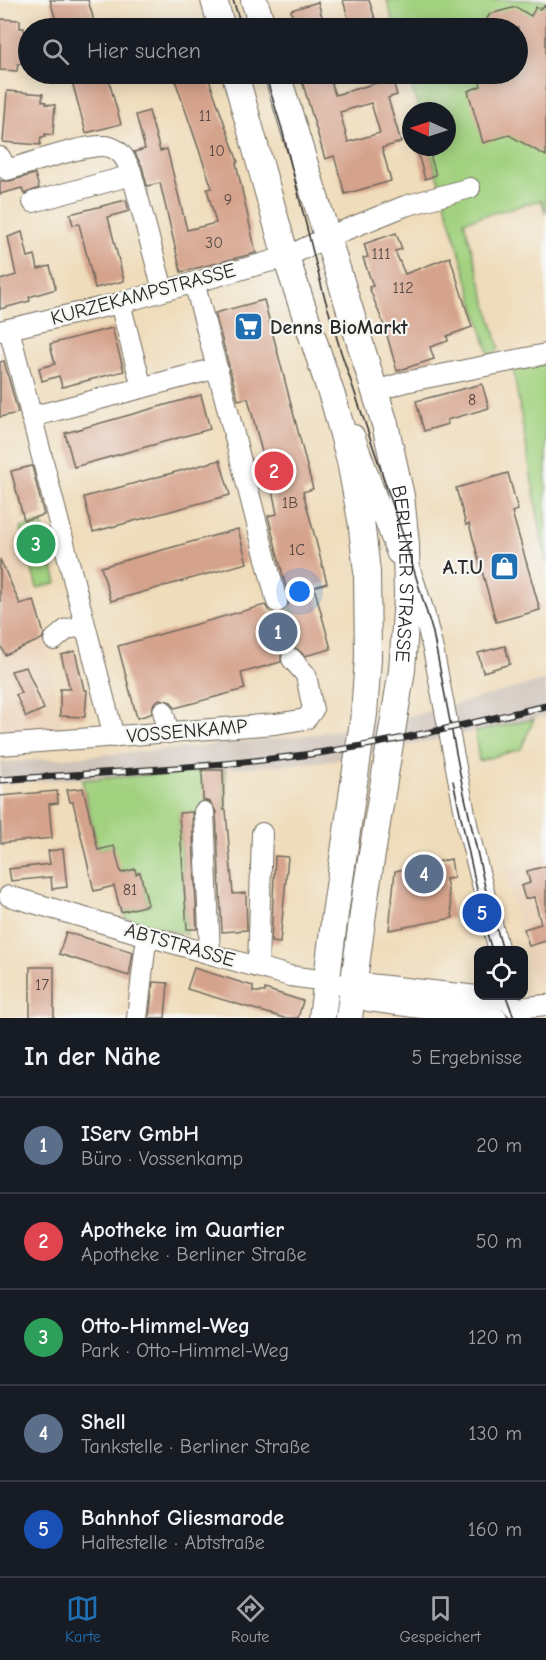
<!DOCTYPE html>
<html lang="de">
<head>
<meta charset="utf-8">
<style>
	body { margin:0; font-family:"Comic Neue",sans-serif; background:#20242c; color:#f1f3f6 }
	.controls { position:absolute; right:18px; bottom:18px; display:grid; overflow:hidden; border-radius:12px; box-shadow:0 3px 15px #0003 }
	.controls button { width:54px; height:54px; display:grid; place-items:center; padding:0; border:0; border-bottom:2px solid #363941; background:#171b24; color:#f1f3f6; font:30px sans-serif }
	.compass { position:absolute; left:402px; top:102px; width:54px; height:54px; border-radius:50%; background:#171b24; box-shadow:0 3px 15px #0003; rotate:273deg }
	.you { position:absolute; left:300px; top:592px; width:21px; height:21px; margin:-15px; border:4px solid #fff; border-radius:50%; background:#1a73e8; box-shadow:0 0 0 9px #1a73e833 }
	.badge { display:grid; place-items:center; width:39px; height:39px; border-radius:50%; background:#1f6fb2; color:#fff; font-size:20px; font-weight:700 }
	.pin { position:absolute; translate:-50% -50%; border:3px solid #fff; box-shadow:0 2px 6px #0006 }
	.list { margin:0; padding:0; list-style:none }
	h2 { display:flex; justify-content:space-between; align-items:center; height:78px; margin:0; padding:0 24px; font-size:26px }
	h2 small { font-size:20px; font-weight:400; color:#9ea1a6 }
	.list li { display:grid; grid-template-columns:39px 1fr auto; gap:18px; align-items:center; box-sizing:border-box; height:96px; padding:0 24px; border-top:2px solid #363941 }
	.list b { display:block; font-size:22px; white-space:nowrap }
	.list p { margin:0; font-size:20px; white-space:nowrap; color:#9ea1a6 }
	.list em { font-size:20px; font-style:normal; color:#9ea1a6 }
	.icon { flex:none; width:33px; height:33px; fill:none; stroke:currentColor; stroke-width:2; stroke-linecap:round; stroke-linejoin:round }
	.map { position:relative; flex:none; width:546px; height:1018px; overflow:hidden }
	.search { position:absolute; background:#171b24; box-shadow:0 3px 15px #0003; left:18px; right:18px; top:18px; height:66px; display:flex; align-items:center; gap:15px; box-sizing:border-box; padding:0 21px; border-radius:33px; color:#9ea1a6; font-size:22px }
	.sheet { height:558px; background:#171b24 }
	nav { display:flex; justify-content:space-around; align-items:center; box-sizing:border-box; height:84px; border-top:2px solid #363941; background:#171b24; font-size:16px; color:#9ea1a6 }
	nav a { display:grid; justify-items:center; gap:3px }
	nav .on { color:#1f6fb2 }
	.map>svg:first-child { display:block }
</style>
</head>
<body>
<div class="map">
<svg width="546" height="1018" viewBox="0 0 546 1018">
	<rect width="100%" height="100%" fill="#f6f6f2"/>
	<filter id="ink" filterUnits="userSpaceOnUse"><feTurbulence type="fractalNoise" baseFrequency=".0167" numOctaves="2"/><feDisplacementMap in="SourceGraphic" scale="12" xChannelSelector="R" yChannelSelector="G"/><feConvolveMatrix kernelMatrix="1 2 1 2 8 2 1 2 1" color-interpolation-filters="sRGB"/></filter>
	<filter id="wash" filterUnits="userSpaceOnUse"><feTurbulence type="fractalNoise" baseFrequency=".008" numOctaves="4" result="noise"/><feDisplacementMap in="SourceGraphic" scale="24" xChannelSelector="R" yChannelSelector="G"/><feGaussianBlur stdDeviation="1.35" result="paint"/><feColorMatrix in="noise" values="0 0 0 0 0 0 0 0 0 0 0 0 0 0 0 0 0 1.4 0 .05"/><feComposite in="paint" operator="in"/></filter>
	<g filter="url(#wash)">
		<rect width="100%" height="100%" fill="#efdcba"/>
		<g fill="#ecd3b9">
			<path d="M0 472 45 639 62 731 0 735Z"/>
			<path d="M546 859V983L534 986 504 870Z"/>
		</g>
		<path fill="#cec2b9" d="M546 680V716L398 748 320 762 0 784V763L176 749 316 734 418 714Z"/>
		<g fill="#a2d280" stroke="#667e56" stroke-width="1.5">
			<path d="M387 0H546V214L541 200 464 221 499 348 490 358 429 147H447V111H419L408 74H518V28H395Z"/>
			<path d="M546 364V564L513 368Z"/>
			<path d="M41 523 57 583 37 588 21 528Z"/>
			<path d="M534 719 521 749 479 761 475 732Z"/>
			<path d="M225 769 226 810 179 814 187 935 125 918 124 911 148 905 140 873 136 874 134 869 107 876 114 846 98 850 82 780Z"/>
		</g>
		<g id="blocks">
			<g fill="#d5a28b" fill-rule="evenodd">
				<path d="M50 0H88L96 28H58Z"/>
				<path d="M343 0H369L378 28H351Z"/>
				<path d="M318 2 325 28H294L291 10Z"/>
				<path d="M546 5V156L509 135 483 143 468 91 481 86 478 74H518V28H481L490 14 516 7 531 16 536 7 539 9Z"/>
				<path d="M0 19 20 20V28H24V31L28 32V62L22 61V64H18L17 71 0 70Z"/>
				<path d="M70 74H107L121 124 86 133Z"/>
				<path d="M173 74H207L238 162 236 163 256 253 181 272 160 183 147 186 142 166 134 152 145 149 136 115 149 111 160 151 167 149 187 230 216 223 207 189 212 188Z"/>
				<path d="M300 74H329L335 95 380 82 377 74H391L397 95 388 98 401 142 382 148 391 181 345 194 334 156 325 159ZM371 103 380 133 348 142 340 112Z"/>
				<path d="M7 91 43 94 42 101 46 102V104L55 105 53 135 45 134V137H41L40 145 3 142Z"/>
				<path d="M416 147H428L436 175 425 179Z"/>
				<path d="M35 174 39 188 24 194 22 188 0 194V181H10Z"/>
				<path d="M126 200 129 211 108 217 124 281 95 288 79 224 73 225 70 214Z"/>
				<path d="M22 232 28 257 35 255 38 269 50 266 56 289 29 297 30 301 0 309V280L16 275 8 237Z"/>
				<path d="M396 233 402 249 395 251 405 274 450 257 472 327 447 336 448 341 430 347 434 359 397 371 385 328 369 287 373 286 363 258 368 257 364 244Z"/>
				<path d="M264 300 313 489 303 492 327 583 314 587 331 649 305 656 296 648 289 647 281 655V662L241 673 245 689 175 708 171 702 160 699 154 703 151 714 137 718 118 646 265 605 269 611 274 614 281 613 288 606 289 599 268 516 277 514 274 499 248 398 238 400 215 313Z"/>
				<path d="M112 328 124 371 62 387 59 376 42 381 39 368 55 364 50 344Z"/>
				<path d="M4 361 18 413 0 417V362Z"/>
				<path d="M482 384 489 408 447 420 448 424 424 431 416 401Z"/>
				<path d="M201 395 210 429 74 467 65 433Z"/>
				<path d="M220 460 230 495 93 532 84 497Z"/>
				<path d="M32 466 44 515 24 520 11 471Z"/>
				<path d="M508 473 518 510 512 512 540 610 496 622 469 524 466 525 456 488Z"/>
				<path d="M238 529 247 563 111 601 101 567Z"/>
				<path d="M0 559 20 604 34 600 44 634 42 639 5 655 0 644Z"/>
				<path d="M505 646 510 664 483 672 478 653Z"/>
				<path d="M75 651 84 690H87L85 717 60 716V689H70L61 655Z"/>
				<path d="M26 667 44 709 26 717 16 695 21 693 11 671Z"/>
				<path d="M202 770H223L224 810H226L233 894 246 893 247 930 222 932 216 812 210 802 203 800Z"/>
				<path d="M83 788 98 850 114 846 121 873 135 869 136 874 140 872 148 905 121 912 114 886 94 891 73 802H70L67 790Z"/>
				<path d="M57 791 58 803 49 804 52 838 1 843 0 796Z"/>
				<path d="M192 812 197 929H187L179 813Z"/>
				<path d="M63 849 67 887 52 889 51 877 11 881 9 869 50 864 48 851Z"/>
				<path d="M275 856 288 857 280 943 271 942Z"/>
				<path d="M451 859 454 878 446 879 453 918 389 930 395 871Z"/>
				<path d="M546 866V941L529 946 524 929 541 924 534 897 525 899 521 886 530 883 527 871Z"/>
				<path d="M66 932 133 952 129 976 59 954Z"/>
				<rect x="30" y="967" width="24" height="51"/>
				<path d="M194 968 253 986V992H265V989L303 1001 298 1018H284L187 989Z"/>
				<path d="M153 982 168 983 165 1018H149Z"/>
			</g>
		</g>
	</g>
	<g filter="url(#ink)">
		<use href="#blocks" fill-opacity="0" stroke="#70695d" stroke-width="1.5"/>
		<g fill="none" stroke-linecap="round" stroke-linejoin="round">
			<path stroke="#c8b99d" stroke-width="20" stroke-dasharray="20 10" stroke-linecap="butt" d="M277 602 292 659"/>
			<defs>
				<g id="minor">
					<path d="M0 157 7 170C28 164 92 141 110 147 122 151 126 160 131 171L163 290"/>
					<path d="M33 202 132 175"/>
					<path d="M120 303 142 388"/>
					<path d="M9 329 114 737"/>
					<path d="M0 331 120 303 286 257 328 237 405 206 470 188"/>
					<path d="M217 368 277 602"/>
					<path d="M376 391 405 382 546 354"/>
					<path d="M31 417 217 368 194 282"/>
					<path d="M354 435 397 554 407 560 424 612 434 654 468 829 499 951"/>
					<path d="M54 640 67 629 85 626"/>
					<path d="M163 711 169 733"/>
					<path d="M0 745 275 724 306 719 313 710 306 675 292 659"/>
					<path d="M204 812 210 954"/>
					<path d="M9 896 210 954 290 976 326 981 353 988 368 1001 497 1018"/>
					<path d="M258 967 262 833"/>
					<path d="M353 988 369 984 496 998 507 1000 516 1008"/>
					<path d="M516 1008 546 1005"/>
					<path d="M137 1018 145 950 148 937"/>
				</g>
				<g id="major">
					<path d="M214 0 222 28"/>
					<path d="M254 0 263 28"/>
					<path d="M235 74 286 257 335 405 350 461 361 520 367 572 368 658 364 714 335 914 322 1018"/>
					<path id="s1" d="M277 74 385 424 401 496 406 544 407 597 402 670 366 891 349 1018"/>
				</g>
			</defs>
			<use href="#minor" stroke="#70695d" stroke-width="22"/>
			<use href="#major" stroke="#70695d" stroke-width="28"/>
			<use href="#minor" stroke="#fff" stroke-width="20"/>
			<use href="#major" stroke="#fff" stroke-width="26"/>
			<g stroke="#2b2b2b" stroke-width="1.5">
				<path d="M233 0 242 28"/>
				<path d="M265 74 282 129 323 292 341 352 406 544 433 633 462 784 485 887 503 951"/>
				<path d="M453 781 485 926 492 951"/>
				<path d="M506 996 514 1018"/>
			</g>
			<defs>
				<path id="rail" d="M0 780C105 772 214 768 318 753 395 742 470 723 546 706"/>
			</defs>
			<use href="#rail" stroke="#2b2b2b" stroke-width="7"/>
			<use href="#rail" stroke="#f6f6f2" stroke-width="4.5" stroke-dasharray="14" stroke-linecap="butt"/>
		</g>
	</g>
	<defs>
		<symbol id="supermarket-square" viewBox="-11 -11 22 22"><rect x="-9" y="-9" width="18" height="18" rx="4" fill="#1f6fb2" stroke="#f6f6f2"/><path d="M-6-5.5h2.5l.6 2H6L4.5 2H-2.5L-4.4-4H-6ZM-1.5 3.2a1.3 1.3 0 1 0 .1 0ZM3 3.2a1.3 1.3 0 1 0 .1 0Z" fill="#fff"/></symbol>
		<symbol id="shop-square" viewBox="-11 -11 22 22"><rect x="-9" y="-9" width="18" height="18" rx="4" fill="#1f6fb2" stroke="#f6f6f2"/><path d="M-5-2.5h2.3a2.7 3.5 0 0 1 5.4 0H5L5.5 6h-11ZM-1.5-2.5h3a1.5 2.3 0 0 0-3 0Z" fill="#fff"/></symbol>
	</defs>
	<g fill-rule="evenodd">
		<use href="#supermarket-square" x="232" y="310" width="33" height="33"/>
		<use href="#shop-square" x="488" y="550" width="33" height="33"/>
	</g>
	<g text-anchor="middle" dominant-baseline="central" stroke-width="4.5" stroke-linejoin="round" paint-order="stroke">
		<g font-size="16" fill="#564943">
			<text x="205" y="116">11</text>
			<text x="217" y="151">10</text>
			<text x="228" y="200">9</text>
			<text x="214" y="243">30</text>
			<text x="381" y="254">111</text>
			<text x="403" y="288">112</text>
			<text x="472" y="400">8</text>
			<text x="290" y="503">1B</text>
			<text x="297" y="550">1C</text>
			<text x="130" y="890">81</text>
			<text x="42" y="985">17</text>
		</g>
		<g font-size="20" fill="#2b2b2b" stroke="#f6f6f2">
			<text transform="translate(143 294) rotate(-15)">KURZEKAMPSTRASSE</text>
			<text stroke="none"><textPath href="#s1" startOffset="518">BERLINER STRASSE</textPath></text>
			<text transform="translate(187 731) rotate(-5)">VOSSENKAMP</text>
			<text transform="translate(180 945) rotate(16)">ABTSTRASSE</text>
		</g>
		<g font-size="20" font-weight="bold" fill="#2b2b2b" stroke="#f6f6f2" text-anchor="start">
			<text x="270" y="327">Denns BioMarkt</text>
			<text x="483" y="567" text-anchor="end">A.T.U</text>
		</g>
	</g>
</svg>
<div class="controls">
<button><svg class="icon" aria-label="locate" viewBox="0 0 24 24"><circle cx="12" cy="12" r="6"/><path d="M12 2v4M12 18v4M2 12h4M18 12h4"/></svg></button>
</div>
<svg class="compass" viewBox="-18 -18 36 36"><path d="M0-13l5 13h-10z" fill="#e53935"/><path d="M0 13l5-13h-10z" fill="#9ea1a6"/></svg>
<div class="you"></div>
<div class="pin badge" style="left:278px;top:632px;background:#5c6f8a">1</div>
<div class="pin badge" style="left:274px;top:471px;background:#e0444e">2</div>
<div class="pin badge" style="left:36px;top:544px;background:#2e9e5b">3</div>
<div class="pin badge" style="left:424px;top:874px;background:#5c6f8a">4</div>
<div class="pin badge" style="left:482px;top:913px;background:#1a4fb4">5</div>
<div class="search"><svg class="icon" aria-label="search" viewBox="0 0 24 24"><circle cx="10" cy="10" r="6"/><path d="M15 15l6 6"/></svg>Hier suchen</div>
</div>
<section class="sheet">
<h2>In der Nähe<small>5 Ergebnisse</small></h2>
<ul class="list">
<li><span class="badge" style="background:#5c6f8a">1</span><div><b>IServ GmbH</b><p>Büro · Vossenkamp</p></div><em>20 m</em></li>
<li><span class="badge" style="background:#e0444e">2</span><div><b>Apotheke im Quartier</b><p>Apotheke · Berliner Straße</p></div><em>50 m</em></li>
<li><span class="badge" style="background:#2e9e5b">3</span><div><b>Otto-Himmel-Weg</b><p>Park · Otto-Himmel-Weg</p></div><em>120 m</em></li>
<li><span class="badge" style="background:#5c6f8a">4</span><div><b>Shell</b><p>Tankstelle · Berliner Straße</p></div><em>130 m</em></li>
<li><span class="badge" style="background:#1a4fb4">5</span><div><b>Bahnhof Gliesmarode</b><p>Haltestelle · Abtstraße</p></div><em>160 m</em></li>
</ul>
</section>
<nav>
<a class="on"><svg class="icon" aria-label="map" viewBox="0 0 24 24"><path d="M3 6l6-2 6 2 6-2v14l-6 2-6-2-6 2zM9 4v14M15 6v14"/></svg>Karte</a>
<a><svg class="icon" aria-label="directions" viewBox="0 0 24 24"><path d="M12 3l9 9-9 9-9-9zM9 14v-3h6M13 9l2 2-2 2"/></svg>Route</a>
<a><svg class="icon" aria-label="saved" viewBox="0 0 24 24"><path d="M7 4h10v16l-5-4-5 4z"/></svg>Gespeichert</a>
</nav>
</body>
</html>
